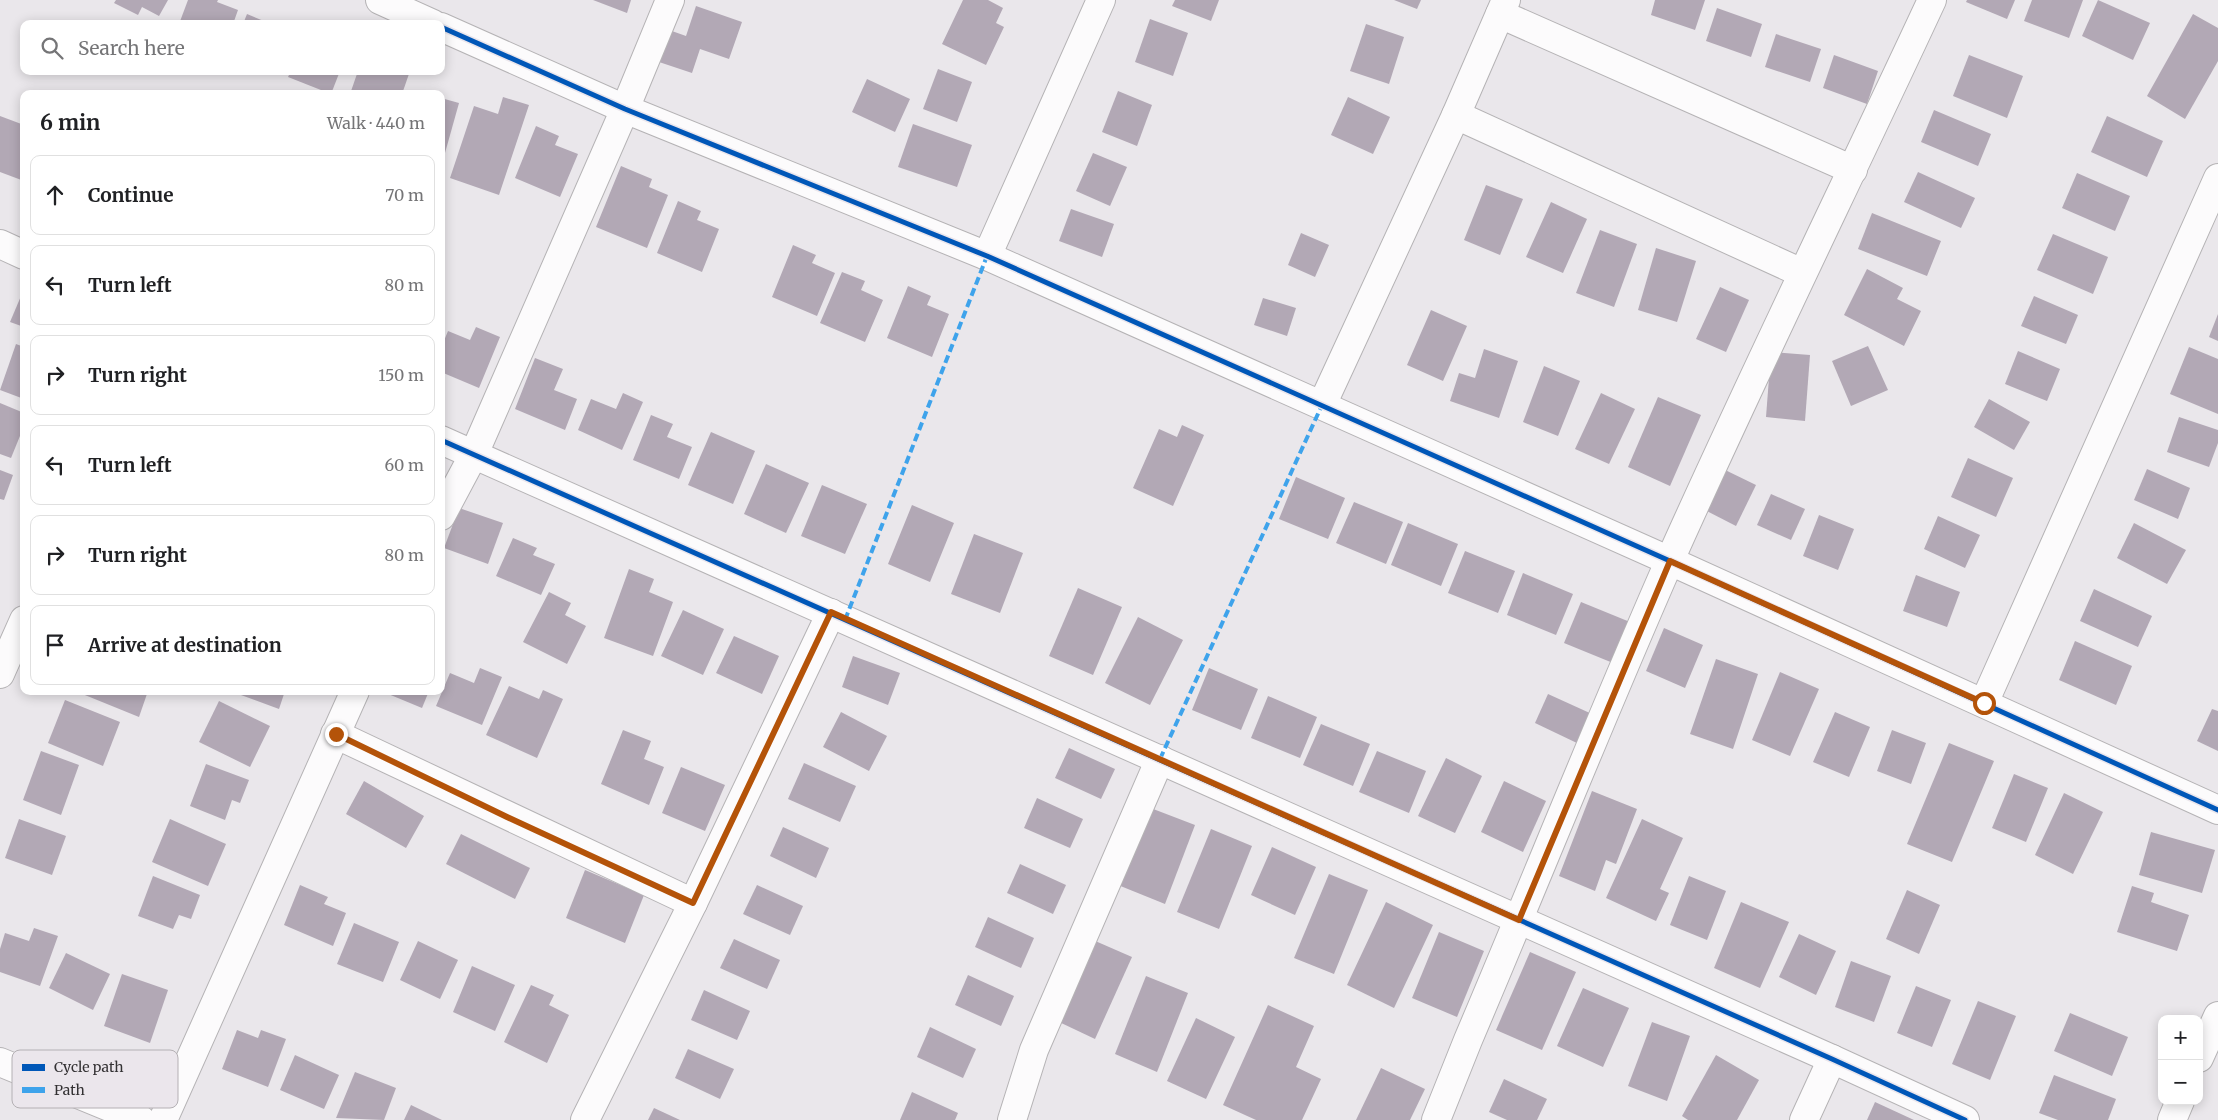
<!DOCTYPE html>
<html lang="en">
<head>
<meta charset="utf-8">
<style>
	body { margin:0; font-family:Merriweather,serif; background:#f2f2f2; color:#202124 }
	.controls { position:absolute; right:15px; bottom:15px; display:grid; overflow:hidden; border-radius:10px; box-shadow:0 2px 12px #0003 }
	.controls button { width:45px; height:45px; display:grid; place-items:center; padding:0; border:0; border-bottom:1px solid #e0e0e0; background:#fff; color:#202124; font:25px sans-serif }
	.stop { position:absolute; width:15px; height:15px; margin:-11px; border:4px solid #b45309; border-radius:50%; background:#fff }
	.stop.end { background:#b45309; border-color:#fff; box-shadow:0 1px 5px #0008 }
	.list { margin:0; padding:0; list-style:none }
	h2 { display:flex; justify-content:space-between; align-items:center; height:65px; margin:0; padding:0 20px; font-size:21px }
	h2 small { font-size:16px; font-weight:400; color:#757577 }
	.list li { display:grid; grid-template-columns:32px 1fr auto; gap:15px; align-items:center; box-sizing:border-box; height:80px; margin:0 10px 10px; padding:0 10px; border:1px solid #e0e0e0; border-radius:10px }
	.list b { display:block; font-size:19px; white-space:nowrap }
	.list em { font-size:16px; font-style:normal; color:#757577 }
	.icon { flex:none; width:28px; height:28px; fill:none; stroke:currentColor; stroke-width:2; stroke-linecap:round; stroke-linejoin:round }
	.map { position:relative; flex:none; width:2218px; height:1120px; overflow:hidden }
	.search { position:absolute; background:#fff; box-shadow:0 2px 12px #0003; left:20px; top:20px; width:425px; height:55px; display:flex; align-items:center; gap:12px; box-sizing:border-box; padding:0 18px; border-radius:10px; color:#757577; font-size:19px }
	.panel { position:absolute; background:#fff; box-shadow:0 2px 12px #0003; left:20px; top:90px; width:425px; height:605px; border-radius:10px }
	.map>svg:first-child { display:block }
</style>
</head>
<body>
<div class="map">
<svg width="2218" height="1120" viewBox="0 0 2218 1120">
	<rect width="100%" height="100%" fill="#eae7eb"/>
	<g fill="#b2a8b5">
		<path d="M116 0H168L159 16 142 7 138 15 114 3Z"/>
		<path d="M188 0H218L217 2 238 10 233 24H179Z"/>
		<path d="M593 0H631L627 13Z"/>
		<path d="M963 0H988L1003 8 996 23 1004 27 986 65 942 44Z"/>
		<path d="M1175 0H1219L1211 21 1172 6Z"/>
		<path d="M1394 0H1421L1417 9Z"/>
		<path d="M1655 0H1705L1695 30 1651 15Z"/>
		<path d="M1967 0H2015L2007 19 1966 2Z"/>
		<path d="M2032 0H2083L2069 38 2024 21Z"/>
		<path d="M2098 0 2150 23 2133 60 2082 36Z"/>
		<path d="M696 6 742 22 729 59 700 49 692 73 659 62 669 30 686 36Z"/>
		<path d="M1717 8 1762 24 1751 57 1706 41Z"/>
		<path d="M247 14 271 24H243Z"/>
		<path d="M2193 14 2218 28V61L2185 119 2147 96Z"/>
		<path d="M1150 19 1188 33 1173 76 1135 62Z"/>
		<path d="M1366 24 1404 37 1389 84 1350 71Z"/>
		<path d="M1776 34 1821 49 1810 82 1765 67Z"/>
		<path d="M1834 55 1878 71 1867 104 1823 88Z"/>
		<path d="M1969 55 2023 76 2007 118 1953 96Z"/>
		<path d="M938 69 972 82 957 122 923 109Z"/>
		<path d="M291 71H340L331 94 288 77Z"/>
		<path d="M358 71H410L402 94H350Z"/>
		<path d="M867 79 910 99 895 132 852 112Z"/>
		<path d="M1118 91 1152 105 1137 146 1102 132Z"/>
		<path d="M503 97 529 105 499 195 450 178 474 106 498 114Z"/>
		<path d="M1348 97 1390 117 1373 154 1331 135Z"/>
		<path d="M441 98 459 103 445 153 441 152Z"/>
		<path d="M1934 110 1991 134 1978 166 1921 142Z"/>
		<path d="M0 116 24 125V181L0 172Z"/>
		<path d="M2107 116 2163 141 2147 177 2091 152Z"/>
		<path d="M913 124 972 145 957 187 898 167Z"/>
		<path d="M536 126 559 136 555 145 578 154 560 197 515 178Z"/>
		<path d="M1093 153 1127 167 1110 206 1076 191Z"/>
		<path d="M621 166 652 179 649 187 668 195 647 248 596 227Z"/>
		<path d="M1918 172 1975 198 1961 228 1904 202Z"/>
		<path d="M2077 173 2130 196 2115 231 2062 208Z"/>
		<path d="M1486 185 1523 199 1500 255 1464 240Z"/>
		<path d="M678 201 701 211 697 220 719 229 702 272 657 253Z"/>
		<path d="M1551 202 1587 219 1563 273 1526 257Z"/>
		<path d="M1071 209 1114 224 1102 257 1059 241Z"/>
		<path d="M1872 213 1941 241 1927 276 1858 249Z"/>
		<path d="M1600 230 1637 244 1614 307 1576 293Z"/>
		<path d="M1301 233 1329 245 1315 277 1288 265Z"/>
		<path d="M2053 234 2108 257 2093 294 2037 270Z"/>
		<path d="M793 245 816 255 812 263 835 273 817 316 772 297Z"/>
		<path d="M1656 248 1696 261 1677 322 1638 310Z"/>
		<path d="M1867 269 1903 288 1897 299 1921 311 1904 346 1844 315Z"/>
		<path d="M842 272 865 281 861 290 883 300 865 342 820 323Z"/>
		<path d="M908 286 931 296 927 305 949 314 932 357 887 338Z"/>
		<path d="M1720 287 1749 300 1726 352 1696 339Z"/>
		<path d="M24 289V327L10 322Z"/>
		<path d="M2034 296 2078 315 2066 344 2021 326Z"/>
		<path d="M1263 298 1296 308 1287 336 1254 325Z"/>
		<path d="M1431 310 1467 326 1443 381 1407 365Z"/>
		<path d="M2218 314V341L2209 337Z"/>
		<path d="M476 327 500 337 479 388 441 372V348L448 331 470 340Z"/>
		<path d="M16 344 24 347V399L0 390Z"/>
		<path d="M1868 346 1888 390 1851 406 1832 361Z"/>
		<path d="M2189 347 2218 359V414L2170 394Z"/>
		<path d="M1484 349 1518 361 1499 418 1450 401 1459 373 1475 378Z"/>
		<path d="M2018 351 2060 369 2047 401 2005 384Z"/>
		<path d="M1771 352 1810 355 1805 421 1766 417Z"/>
		<path d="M535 358 563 369 554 390 577 399 565 430 515 409Z"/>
		<path d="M1544 366 1580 381 1558 436 1523 422Z"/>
		<path d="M623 393 643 402 622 450 578 430 591 399 616 409Z"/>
		<path d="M1601 393 1635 409 1609 464 1575 449Z"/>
		<path d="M1658 397 1701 415 1670 486 1628 467Z"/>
		<path d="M1989 399 2030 422 2014 450 1974 427Z"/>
		<path d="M0 403 24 413V426L11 458 0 454Z"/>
		<path d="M651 415 673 424 667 437 692 447 679 479 633 460Z"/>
		<path d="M2179 417 2218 430V443L2209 467 2167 452Z"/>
		<path d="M1182 425 1204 435 1173 506 1133 488 1159 429 1177 437Z"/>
		<path d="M711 432 755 451 733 504 688 485Z"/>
		<path d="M1968 458 2013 478 1996 517 1951 497Z"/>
		<path d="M766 464 809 483 786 533 744 514Z"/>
		<path d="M1719 467 1756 485 1736 526 1699 507Z"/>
		<path d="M2147 469 2190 488 2178 519 2134 500Z"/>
		<path d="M0 470 13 475 4 500 0 499Z"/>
		<path d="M1296 477 1345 498 1328 539 1279 519Z"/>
		<path d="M822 485 867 504 845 554 801 536Z"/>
		<path d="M1771 494 1805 509 1791 540 1757 525Z"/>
		<path d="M1354 502 1403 522 1386 564 1336 543Z"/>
		<path d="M912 505 954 523 930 582 888 564Z"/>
		<path d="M459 508 503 523 488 564 444 548Z"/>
		<path d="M1819 515 1854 529 1838 570 1803 556Z"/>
		<path d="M1938 516 1980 535 1965 568 1924 549Z"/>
		<path d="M1408 523 1458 544 1441 586 1391 565Z"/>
		<path d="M2134 523 2186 550 2167 584 2117 558Z"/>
		<path d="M974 534 1023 553 1000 613 951 594Z"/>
		<path d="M513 538 537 548 533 555 555 564 541 595 496 576Z"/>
		<path d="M1465 551 1515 571 1498 613 1448 593Z"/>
		<path d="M629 569 654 579 649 592 673 602 653 656 604 638Z"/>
		<path d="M1523 573 1573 594 1556 635 1507 615Z"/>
		<path d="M1916 575 1960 592 1947 627 1903 611Z"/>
		<path d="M1078 588 1122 607 1093 675 1049 656Z"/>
		<path d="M2094 589 2152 616 2138 647 2080 621Z"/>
		<path d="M549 592 571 603 565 615 586 626 567 664 523 642Z"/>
		<path d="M1581 602 1630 622 1613 663 1564 643Z"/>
		<path d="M683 610 724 629 703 675 661 656Z"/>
		<path d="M1138 617 1183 640 1150 705 1105 683Z"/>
		<path d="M1664 628 1703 645 1685 688 1646 671Z"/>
		<path d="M734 636 779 656 762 694 716 673Z"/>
		<path d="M2075 641 2132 666 2116 705 2059 680Z"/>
		<path d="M853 656 900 673 888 705 842 687Z"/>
		<path d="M1716 659 1758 674 1733 749 1690 734Z"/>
		<path d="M480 668 502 677 482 725 436 706 450 673 474 683Z"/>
		<path d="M1209 668 1258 689 1241 730 1192 710Z"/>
		<path d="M1780 672 1819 689 1790 756 1752 740Z"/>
		<path d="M509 686 539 699 543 690 563 699 537 758 486 735Z"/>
		<path d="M75 691H148L139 717Z"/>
		<path d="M230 691H285L279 709Z"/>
		<path d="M381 691H429L422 708Z"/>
		<path d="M1548 694 1592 714 1579 744 1535 723Z"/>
		<path d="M1268 696 1317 717 1300 758 1251 738Z"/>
		<path d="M65 700 120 722 103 766 48 743Z"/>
		<path d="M219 701 270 726 250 767 199 742Z"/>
		<path d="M2212 709 2218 711V751L2197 741Z"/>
		<path d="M841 712 887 736 869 771 823 747Z"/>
		<path d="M1835 712 1870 727 1849 777 1813 762Z"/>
		<path d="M1321 724 1370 744 1353 786 1303 765Z"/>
		<path d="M623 730 651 741 644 759 664 767 649 805 601 784Z"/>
		<path d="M1892 730 1926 743 1911 784 1877 771Z"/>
		<path d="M1949 743 1994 761 1952 862 1907 844Z"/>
		<path d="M1069 748 1115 769 1101 799 1055 778Z"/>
		<path d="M41 751 79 765 61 815 23 800Z"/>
		<path d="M1377 751 1426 771 1409 813 1359 792Z"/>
		<path d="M1446 758 1482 776 1455 833 1418 816Z"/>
		<path d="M804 763 856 786 840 822 788 799Z"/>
		<path d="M206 764 249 780 240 803 232 800 225 820 190 806Z"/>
		<path d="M681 767 725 785 705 831 662 813Z"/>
		<path d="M2014 774 2048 788 2026 842 1992 828Z"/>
		<path d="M364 781 424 816 406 848 346 814Z"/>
		<path d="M1504 781 1546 801 1523 852 1481 832Z"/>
		<path d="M1592 791 1637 809 1616 864 1606 860 1595 891 1559 876Z"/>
		<path d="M2064 793 2103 812 2073 874 2035 855Z"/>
		<path d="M1037 798 1083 819 1070 848 1024 828Z"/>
		<path d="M1148 807 1195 825 1165 904 1118 885Z"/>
		<path d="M19 819 66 836 52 875 5 858Z"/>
		<path d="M170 819 226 844 208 886 152 862Z"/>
		<path d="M1642 819 1683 838 1660 889 1669 893 1656 921 1606 898Z"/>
		<path d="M783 827 829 848 816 878 770 856Z"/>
		<path d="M1211 829 1252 846 1219 929 1177 912Z"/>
		<path d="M2151 832 2215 850 2202 893 2139 875Z"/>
		<path d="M461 834 530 868 515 899 446 864Z"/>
		<path d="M1272 847 1316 867 1295 915 1251 895Z"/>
		<path d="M1020 864 1066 885 1053 914 1007 893Z"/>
		<path d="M585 870 644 895 625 943 566 918Z"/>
		<path d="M1329 874 1368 890 1334 974 1294 958Z"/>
		<path d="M153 876 200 895 191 919 179 915 173 929 138 916Z"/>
		<path d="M1689 876 1726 891 1707 940 1670 925Z"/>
		<path d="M300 885 328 897 324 904 346 913 333 946 284 925Z"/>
		<path d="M757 885 803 906 790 935 743 914Z"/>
		<path d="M2132 886 2154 893 2151 902 2189 915 2177 951 2117 932Z"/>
		<path d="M1907 890 1940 905 1919 954 1886 939Z"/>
		<path d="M1386 902 1433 925 1394 1008 1347 985Z"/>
		<path d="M1741 902 1789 922 1760 988 1714 968Z"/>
		<path d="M988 917 1034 938 1021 968 975 947Z"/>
		<path d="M354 923 399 942 383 982 337 964Z"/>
		<path d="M34 928 58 936 40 986 0 972V949L5 933 29 941Z"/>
		<path d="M1439 932 1484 951 1457 1017 1412 998Z"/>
		<path d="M1799 934 1836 951 1816 995 1779 977Z"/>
		<path d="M734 939 780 960 767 989 720 968Z"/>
		<path d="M1093 940 1132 957 1095 1039 1057 1021Z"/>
		<path d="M418 941 458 960 440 999 400 980Z"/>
		<path d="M1530 952 1576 972 1542 1050 1496 1030Z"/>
		<path d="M66 953 110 974 93 1010 49 988Z"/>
		<path d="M1851 961 1891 976 1874 1022 1835 1007Z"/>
		<path d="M472 966 515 985 495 1031 453 1012Z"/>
		<path d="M122 974 168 990 150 1043 104 1026Z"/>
		<path d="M968 975 1014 996 1001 1026 955 1005Z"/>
		<path d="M1146 976 1188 993 1157 1072 1115 1054Z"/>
		<path d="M531 985 554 995 549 1005 569 1015 547 1063 504 1042Z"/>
		<path d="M1916 986 1951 1000 1932 1047 1897 1033Z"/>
		<path d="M1583 988 1629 1008 1603 1067 1557 1046Z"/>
		<path d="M704 990 750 1011 737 1040 691 1020Z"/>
		<path d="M1978 1001 2016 1016 1990 1080 1952 1064Z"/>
		<path d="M1268 1005 1314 1026 1296 1067 1321 1079 1302 1120H1256L1223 1105Z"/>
		<path d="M2070 1013 2128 1037 2112 1076 2054 1051Z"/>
		<path d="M1196 1018 1235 1037 1206 1099 1167 1081Z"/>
		<path d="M1652 1022 1690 1036 1667 1101 1628 1086Z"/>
		<path d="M930 1027 976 1049 963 1078 917 1057Z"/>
		<path d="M237 1030 258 1038 261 1030 286 1039 268 1087 222 1069Z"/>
		<path d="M688 1049 734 1069 720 1099 675 1078Z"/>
		<path d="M295 1055 339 1075 324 1109 280 1090Z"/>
		<path d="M1716 1055 1759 1080 1737 1120H1688L1682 1116Z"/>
		<path d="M1381 1068 1425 1089 1410 1120H1356Z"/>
		<path d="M355 1072 396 1088 384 1120 336 1118Z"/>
		<path d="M2054 1075 2116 1099 2108 1120H2058L2039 1113Z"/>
		<path d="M1504 1079 1547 1099 1537 1120H1507L1489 1112Z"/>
		<path d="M912 1092 958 1113 955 1120H900Z"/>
		<path d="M1875 1102 1914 1120H1867Z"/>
		<path d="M411 1105 442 1120H404Z"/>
		<path d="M654 1108 680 1120H648Z"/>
	</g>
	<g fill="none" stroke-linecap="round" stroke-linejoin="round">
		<defs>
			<g id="minor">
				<path d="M380 0 433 24"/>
				<path d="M1500 14 1853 170"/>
				<path d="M441 27 625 109 987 256 1670 561 2218 810"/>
				<path d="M1456 115 1802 273"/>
				<path d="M0 244 24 255"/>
				<path d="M987 256 1101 0"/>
				<path d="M1322 405 1456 115 1506 0"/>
				<path d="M441 440 1832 1059 1965 1120"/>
				<path d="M441 516 474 454 625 109 670 0"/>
				<path d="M0 674 24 620"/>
				<path d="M1984 703 2218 178"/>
				<path d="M335 734 693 903"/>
				<path d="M2199 1058 2218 1016"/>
				<path d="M0 1062 141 1120"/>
				<path d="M163 1120 355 691"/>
				<path d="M585 1120 693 903 831 613"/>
				<path d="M1012 1120 1034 1050 1160 759"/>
				<path d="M1436 1120 1468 1040C1536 880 1600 719 1670 560 1754 372 1845 187 1932 0"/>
				<path d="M1804 1120 1832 1059"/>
				<path d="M2172 1120 2180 1101"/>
			</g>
		</defs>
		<use href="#minor" stroke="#b5b3b5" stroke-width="30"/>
		<use href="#minor" stroke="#fcfbfc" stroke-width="28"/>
		<g stroke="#3ea3eb" stroke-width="4" stroke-dasharray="8 4" stroke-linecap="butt">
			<path d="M845 620 987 256"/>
			<path d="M1160 759 1322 405"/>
		</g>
		<defs>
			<g id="cycleway">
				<path d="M441 27 625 109 987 256 1670 561 2218 810"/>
				<path d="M441 440 1832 1059 1965 1120"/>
			</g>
		</defs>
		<use href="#cycleway" stroke="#ebe6ec" stroke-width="8"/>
		<use href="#cycleway" stroke="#0057b8" stroke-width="5"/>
	</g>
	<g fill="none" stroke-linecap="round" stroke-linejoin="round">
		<path stroke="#b45309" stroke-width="6" d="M336 734 507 817 693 903 831 612 1519 920 1670 561 1984 703"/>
	</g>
	<rect x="12" y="1050" width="166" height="58" rx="8" fill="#ebe6ec" stroke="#b4b0b4" stroke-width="1"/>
	<rect x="22" y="1064" width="23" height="7" fill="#0057b8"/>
	<rect x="22" y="1087" width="23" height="6" fill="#3ea3eb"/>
	<g font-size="14" fill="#333133">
		<text x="54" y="1072">Cycle path</text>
		<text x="54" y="1095">Path</text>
	</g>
</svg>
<div class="controls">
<button>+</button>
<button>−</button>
</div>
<div class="stop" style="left:1984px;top:703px"></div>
<div class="stop end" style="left:336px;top:734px"></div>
<div class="search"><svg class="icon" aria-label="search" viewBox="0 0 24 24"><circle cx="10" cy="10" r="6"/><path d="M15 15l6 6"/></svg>Search here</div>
<section class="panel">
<h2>6 min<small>Walk · 440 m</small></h2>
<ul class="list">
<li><svg class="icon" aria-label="ahead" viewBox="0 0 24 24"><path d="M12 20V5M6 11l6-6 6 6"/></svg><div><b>Continue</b></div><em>70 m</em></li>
<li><svg class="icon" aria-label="left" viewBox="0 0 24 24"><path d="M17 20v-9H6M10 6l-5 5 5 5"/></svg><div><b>Turn left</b></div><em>80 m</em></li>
<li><svg class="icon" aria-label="right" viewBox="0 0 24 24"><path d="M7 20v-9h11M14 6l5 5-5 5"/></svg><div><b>Turn right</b></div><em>150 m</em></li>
<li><svg class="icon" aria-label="left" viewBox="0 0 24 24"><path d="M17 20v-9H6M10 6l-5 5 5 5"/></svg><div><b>Turn left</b></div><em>60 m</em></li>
<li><svg class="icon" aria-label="right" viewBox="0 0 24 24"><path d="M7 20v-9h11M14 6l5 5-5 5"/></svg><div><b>Turn right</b></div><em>80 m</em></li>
<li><svg class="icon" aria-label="arrive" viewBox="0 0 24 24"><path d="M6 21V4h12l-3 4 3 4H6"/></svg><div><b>Arrive at destination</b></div></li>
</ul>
</section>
</div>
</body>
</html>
